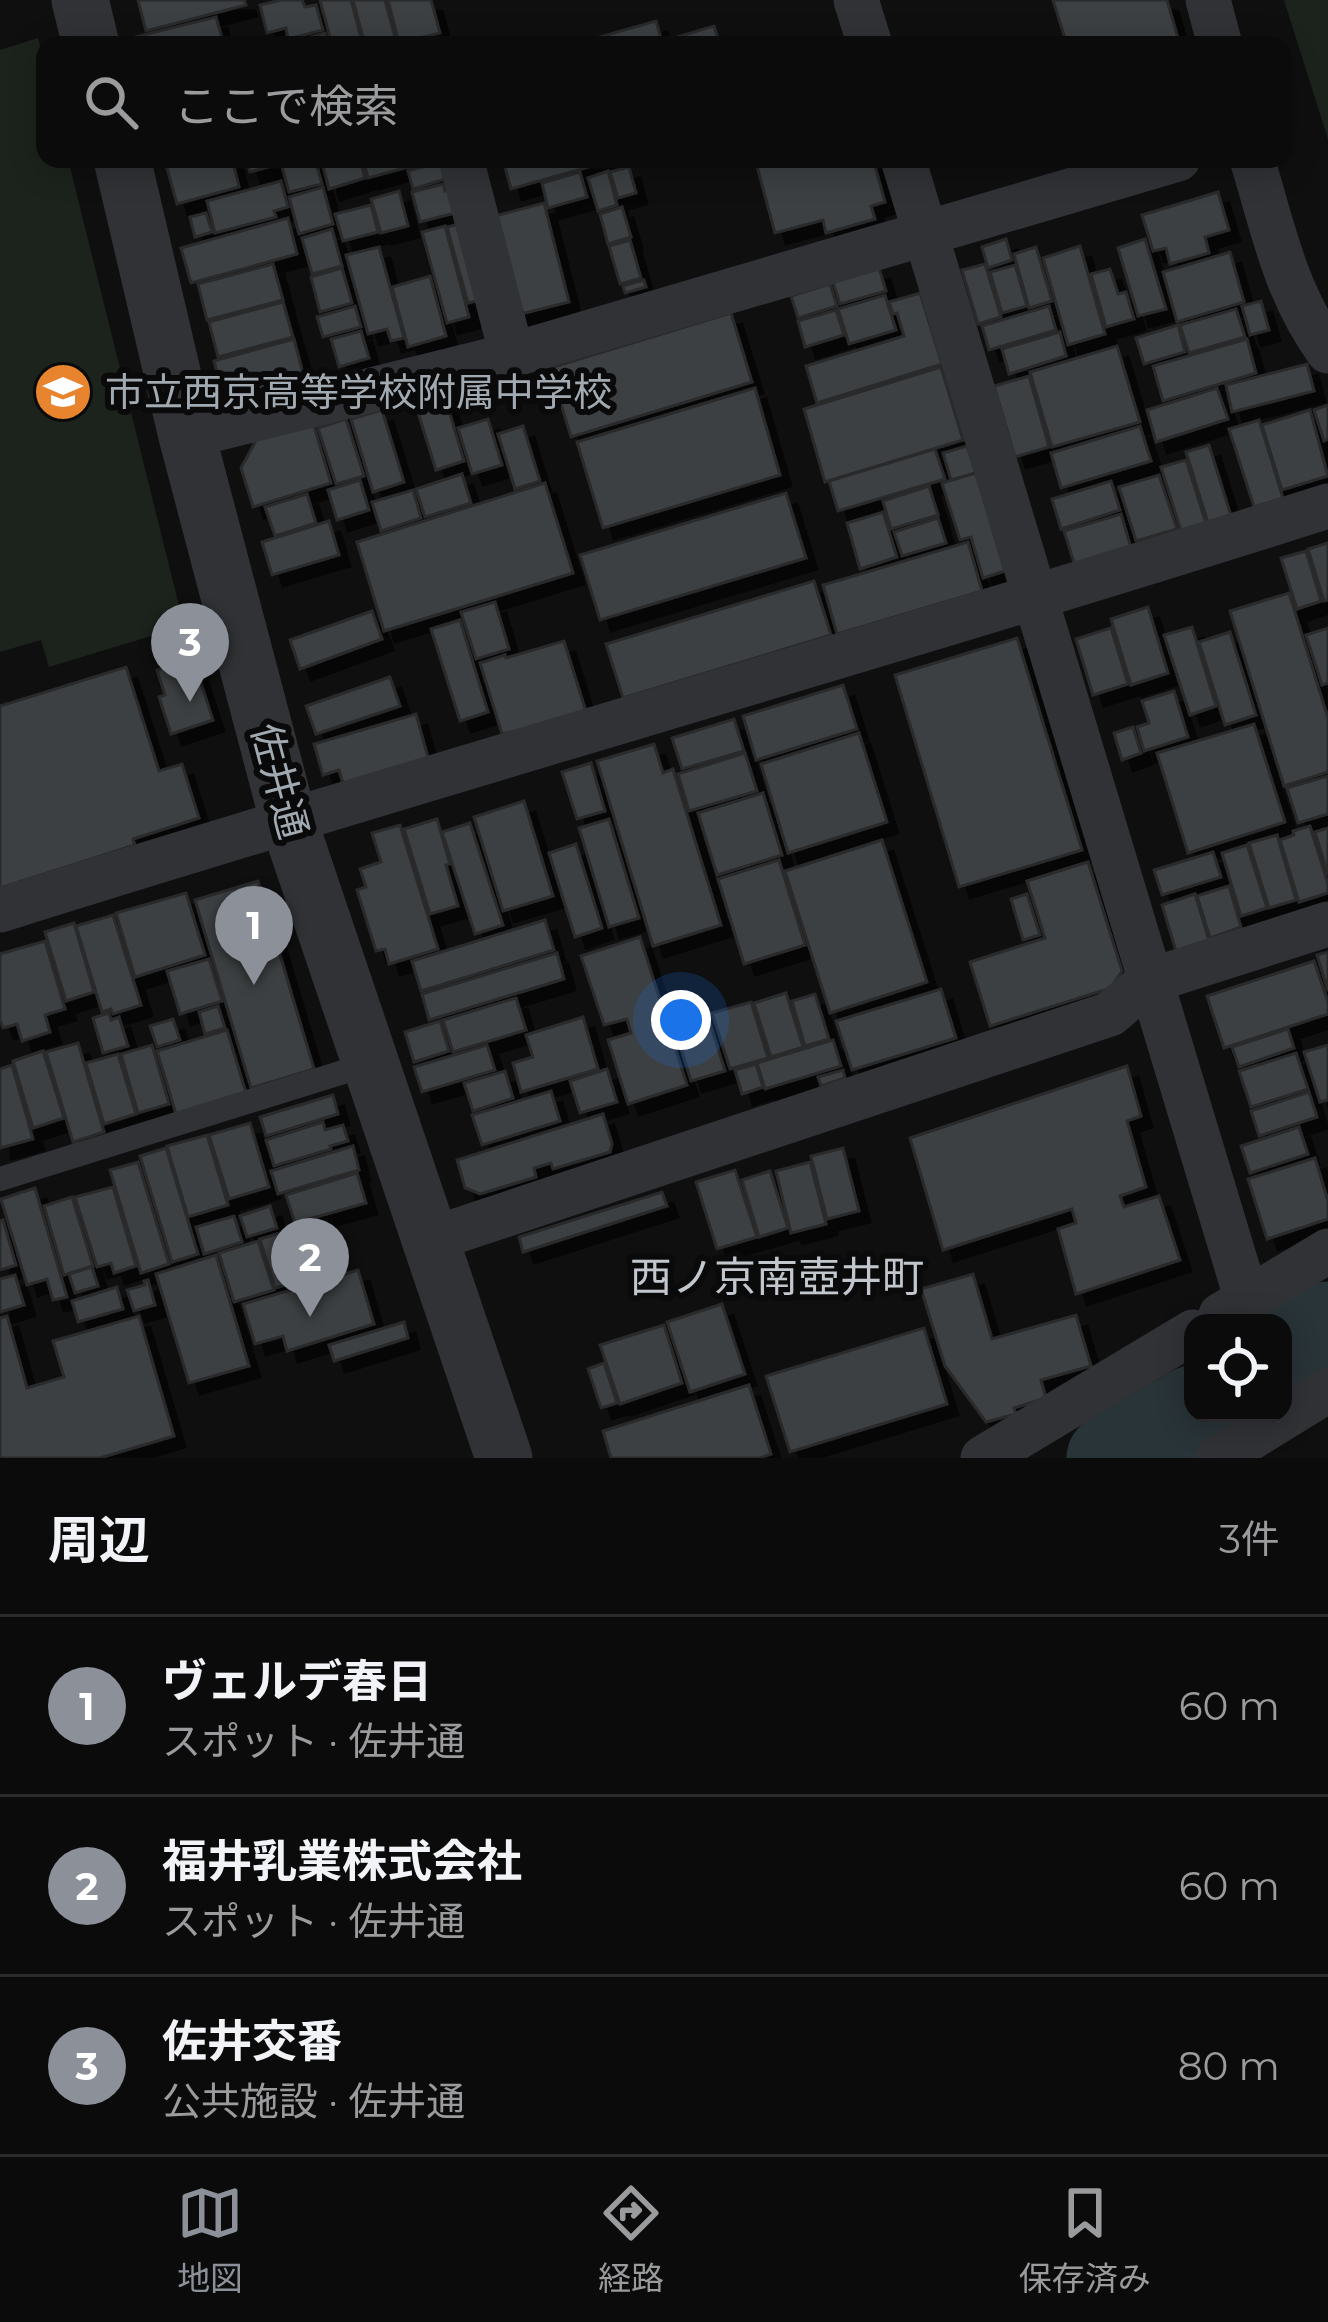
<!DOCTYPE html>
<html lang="ja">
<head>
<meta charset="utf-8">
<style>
	body { margin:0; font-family:Montserrat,"Noto Sans JP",sans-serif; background:#19191a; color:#f1f3f6 }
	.controls { position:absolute; right:36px; bottom:36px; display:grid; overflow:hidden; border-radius:24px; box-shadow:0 6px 30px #0003 }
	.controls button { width:108px; height:108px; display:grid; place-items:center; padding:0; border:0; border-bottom:3px solid #2b2b2d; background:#0b0b0c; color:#f1f3f6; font:60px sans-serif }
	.you { position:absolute; left:681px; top:1020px; width:42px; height:42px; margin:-30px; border:9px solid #fff; border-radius:50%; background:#1a73e8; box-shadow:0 0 0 18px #1a73e833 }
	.badge { display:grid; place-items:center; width:78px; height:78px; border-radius:50%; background:#8c9099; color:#fff; font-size:39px; font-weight:700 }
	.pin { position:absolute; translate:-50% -99px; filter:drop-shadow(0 3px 6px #0008) }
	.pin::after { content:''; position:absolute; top:63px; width:42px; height:36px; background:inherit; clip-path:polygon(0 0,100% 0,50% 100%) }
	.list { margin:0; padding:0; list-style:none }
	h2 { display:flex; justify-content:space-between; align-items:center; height:156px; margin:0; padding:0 48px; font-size:51px }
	h2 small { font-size:39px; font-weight:400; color:#9a9b9d }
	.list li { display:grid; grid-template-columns:78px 1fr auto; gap:36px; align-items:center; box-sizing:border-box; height:180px; padding:0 48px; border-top:3px solid #2b2b2d }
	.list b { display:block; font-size:45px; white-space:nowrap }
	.list p { margin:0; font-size:39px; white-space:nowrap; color:#9a9b9d }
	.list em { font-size:39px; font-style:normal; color:#9a9b9d }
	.icon { flex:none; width:66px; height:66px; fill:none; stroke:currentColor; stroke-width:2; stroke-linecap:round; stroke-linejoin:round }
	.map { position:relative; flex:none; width:1328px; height:1458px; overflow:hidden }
	.search { position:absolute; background:#0b0b0c; box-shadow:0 6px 30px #0003; left:36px; right:36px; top:36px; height:132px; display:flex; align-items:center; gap:30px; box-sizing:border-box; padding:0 42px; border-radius:24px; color:#9a9b9d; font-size:45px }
	.sheet { height:696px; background:#0b0b0c }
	nav { display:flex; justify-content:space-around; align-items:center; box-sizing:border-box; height:168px; border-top:3px solid #2b2b2d; background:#0b0b0c; font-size:33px; color:#9a9b9d }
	nav a { display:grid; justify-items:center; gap:6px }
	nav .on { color:#8c9099 }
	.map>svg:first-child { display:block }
</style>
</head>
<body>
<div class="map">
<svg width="1328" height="1458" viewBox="0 0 1328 1458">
	<defs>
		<filter id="shadow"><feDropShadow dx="11" dy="11" stdDeviation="0" flood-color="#0009"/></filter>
	</defs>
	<rect width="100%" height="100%" fill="#0f0f10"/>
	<g fill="#1c231c">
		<path d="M1284 0H1328V139Z"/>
		<path d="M38 38 45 65V159H68L184 626 49 667 41 640 0 652V50Z"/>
	</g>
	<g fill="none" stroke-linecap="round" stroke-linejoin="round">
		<g stroke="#293438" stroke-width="87">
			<path d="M1283 1353 1328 1325"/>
			<path d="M1110 1458 1193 1409"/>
		</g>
	</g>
	<g fill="#3e4043" stroke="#292a2c" stroke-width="3" filter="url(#shadow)">
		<path d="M138 0H244L246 5 146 31Z"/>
		<path d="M281 0H302L305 7 316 5 323 30 288 39 286 28 267 33 260 5Z"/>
		<path d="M320 0H351L363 45H332Z"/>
		<path d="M353 0H385L397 45H365Z"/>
		<path d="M388 0H431L440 33 399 43Z"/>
		<path d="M1053 0H1167L1180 45H1067Z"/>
		<path d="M216 17 224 45H137L135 37Z"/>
		<path d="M656 21 663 45H598L596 38Z"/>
		<path d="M714 26 720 45H669L667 40Z"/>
		<path d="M325 33 328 45H281Z"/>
		<path d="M189 159H232L239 187 177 204 166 165Z"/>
		<path d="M246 159H275L276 165 250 172Z"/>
		<path d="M280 159H315L322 184 289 192Z"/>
		<path d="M321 159H360L365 178 329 189Z"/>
		<path d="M363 159H403L405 168 368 178Z"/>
		<path d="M406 159H440L408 168Z"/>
		<path d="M507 159H605L606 162 511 189 503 160Z"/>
		<path d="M755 159H873L885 202 871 206 875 219 826 233 823 220 775 233Z"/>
		<path d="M444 161 449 178 413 189 408 171Z"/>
		<path d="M629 167 636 193 618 198 610 172Z"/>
		<path d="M608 171 617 205 598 211 588 178Z"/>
		<path d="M580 172 587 197 548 208 542 183Z"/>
		<path d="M281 181 288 207 274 211 276 217 215 233 207 201Z"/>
		<path d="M443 184 445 191 453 188 459 212 420 222 412 192Z"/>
		<path d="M323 187 333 224 299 234 289 197Z"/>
		<path d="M399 191 408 226 381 233 371 199Z"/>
		<path d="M1218 192 1229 230 1205 237 1209 253 1170 264 1166 248 1153 251 1142 215Z"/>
		<path d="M544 203 569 302 509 317 484 219Z"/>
		<path d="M371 205 378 232 343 241 335 214Z"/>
		<path d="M622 207 631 237 608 244 600 214Z"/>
		<path d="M206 213 212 232 195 237 190 217Z"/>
		<path d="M288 218 297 254 191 283 181 248Z"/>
		<path d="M472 221 493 297 468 303 447 227Z"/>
		<path d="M445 226 469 317 447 323 422 232Z"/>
		<path d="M332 229 342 266 312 274 302 238Z"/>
		<path d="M1006 239 1012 260 988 268 982 247Z"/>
		<path d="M1145 239 1166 309 1138 316 1118 248Z"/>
		<path d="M630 240 641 278 620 284 609 246Z"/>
		<path d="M1080 246 1105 334 1068 345 1043 258Z"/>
		<path d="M379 247 404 338 391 341 387 329 368 334 346 255Z"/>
		<path d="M1036 247 1052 301 1029 308 1014 254Z"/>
		<path d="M1230 252 1244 302 1177 322 1163 272Z"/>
		<path d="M273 264 283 300 207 320 198 284Z"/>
		<path d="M985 264 1001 317 978 324 962 270Z"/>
		<path d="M1015 265 1027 306 1002 313 990 272Z"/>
		<path d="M342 268 352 303 320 312 311 277Z"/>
		<path d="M879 268 886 291 840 304 833 282Z"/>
		<path d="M1110 269 1118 294 1126 292 1134 319 1106 327 1091 274Z"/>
		<path d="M430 276 446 336 408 347 392 287Z"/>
		<path d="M644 280 646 287 625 293 623 286Z"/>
		<path d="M830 284 837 306 798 318 791 296Z"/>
		<path d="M920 293 942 364 817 403 806 366 904 336 897 313 893 314 889 302Z"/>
		<path d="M885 295 896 330 849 344 838 309Z"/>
		<path d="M1261 301 1269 330 1250 335 1242 306Z"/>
		<path d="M283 302 293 337 218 357 209 322Z"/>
		<path d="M355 306 361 327 323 337 317 317Z"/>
		<path d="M1049 306 1056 330 989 350 982 326Z"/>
		<path d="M1236 309 1245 337 1189 353 1180 325Z"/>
		<path d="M836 310 844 335 805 347 798 321Z"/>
		<path d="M731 313 752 382 571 437 550 368Z"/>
		<path d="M1178 325 1185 352 1144 364 1136 338Z"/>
		<path d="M361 331 369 358 339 367 331 339Z"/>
		<path d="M1060 332 1066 356 1009 374 1002 349Z"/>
		<path d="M294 339 304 377 242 395 219 380 214 361Z"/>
		<path d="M1247 339 1256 373 1163 401 1153 366Z"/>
		<path d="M1117 346 1140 422 1052 447 1030 372Z"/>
		<path d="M1307 364 1314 391 1232 412 1226 385Z"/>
		<path d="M941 367 963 440 825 482 804 409Z"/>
		<path d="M1029 376 1049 447 1015 457 994 386Z"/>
		<path d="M755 388 780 475 603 528 577 442Z"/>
		<path d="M1217 388 1228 419 1156 442 1147 410Z"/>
		<path d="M443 391 464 461 436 470 414 400Z"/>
		<path d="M1328 405V439L1324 441 1314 410Z"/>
		<path d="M382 410 404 482 373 492 351 419Z"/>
		<path d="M1310 410 1328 476 1282 490 1262 425Z"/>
		<path d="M346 419 364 476 336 484 318 428Z"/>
		<path d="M488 419 502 465 472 474 458 428Z"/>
		<path d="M1259 420 1283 498 1254 507 1229 429Z"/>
		<path d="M313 423 331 483 253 507 241 468 259 435Z"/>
		<path d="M523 426 540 481 515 489 498 434Z"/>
		<path d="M1140 426 1151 461 1061 488 1051 453Z"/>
		<path d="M1209 445 1231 516 1208 523 1186 452Z"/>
		<path d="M967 446 976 473 951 480 943 453Z"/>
		<path d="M935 449 945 479 838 511 829 481Z"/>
		<path d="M1186 460 1206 523 1181 531 1161 467Z"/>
		<path d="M976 473 1005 571 983 578 971 537 960 540 942 483Z"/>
		<path d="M462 474 471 503 425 517 416 489Z"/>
		<path d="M1159 475 1177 529 1136 541 1119 487Z"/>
		<path d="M360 480 369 510 337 520 328 490Z"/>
		<path d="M1111 481 1120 510 1061 529 1052 499Z"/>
		<path d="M545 483 573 573 384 631 357 542Z"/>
		<path d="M929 486 938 515 891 529 883 501Z"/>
		<path d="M413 490 421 518 381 531 372 502Z"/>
		<path d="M786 493 806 558 600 620 580 555Z"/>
		<path d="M307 494 316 523 275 536 265 507Z"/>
		<path d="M883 512 897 557 860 569 847 523Z"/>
		<path d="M1121 514 1131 548 1075 566 1064 531Z"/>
		<path d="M938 518 946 543 902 556 894 532Z"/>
		<path d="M329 521 339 555 272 575 262 542Z"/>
		<path d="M968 542 982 591 837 634 823 585Z"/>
		<path d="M1328 543V600L1324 601 1308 549Z"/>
		<path d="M1306 551 1321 601 1297 609 1281 558Z"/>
		<path d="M814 581 831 635 623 698 606 644Z"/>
		<path d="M1289 593 1328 718V772L1284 786 1230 611Z"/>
		<path d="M495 602 509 649 476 659 461 612Z"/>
		<path d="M1148 607 1168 673 1131 685 1111 619Z"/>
		<path d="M372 611 382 639 300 669 290 640Z"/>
		<path d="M460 620 488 712 460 721 431 629Z"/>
		<path d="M1192 627 1216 706 1190 715 1164 635Z"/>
		<path d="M1111 628 1128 684 1093 695 1076 639Z"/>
		<path d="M1328 628V683L1322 685 1306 635Z"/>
		<path d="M1230 632 1256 715 1225 725 1199 642Z"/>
		<path d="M1017 638 1082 850 959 887 895 675Z"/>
		<path d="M564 641 587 715 502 734 480 663 505 655 506 658Z"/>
		<path d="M193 659 213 720 171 734 159 697 165 695 157 670Z"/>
		<path d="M126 667 159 771 182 764 199 818 133 839 135 845 0 888V706Z"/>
		<path d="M390 677 400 706 316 734 306 706Z"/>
		<path d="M843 685 857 729 756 760 743 716Z"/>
		<path d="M1174 691 1188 737 1144 751 1137 727 1149 723 1142 701Z"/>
		<path d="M416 714 430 765 345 790 339 770 323 775 314 744Z"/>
		<path d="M734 719 744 751 682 769 672 738Z"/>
		<path d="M1254 724 1285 822 1188 853 1157 753Z"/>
		<path d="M1133 727 1141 753 1122 760 1114 733Z"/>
		<path d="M859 733 887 822 788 853 761 764Z"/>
		<path d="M654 744 663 773 673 769 721 925 653 946 597 761Z"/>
		<path d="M745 753 757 791 689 811 678 774Z"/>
		<path d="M591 763 605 811 577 819 562 772Z"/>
		<path d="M1328 776V814L1298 823 1287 788Z"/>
		<path d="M763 793 782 855 717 875 698 813Z"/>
		<path d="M524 801 553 896 503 911 474 817Z"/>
		<path d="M437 819 450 864 446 865 458 906 430 914 404 829Z"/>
		<path d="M609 819 639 918 609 927 579 828Z"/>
		<path d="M470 823 503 925 475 934 442 832Z"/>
		<path d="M400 825 438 949 389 964 385 949 376 951 357 890 366 887 360 869 381 862 372 833Z"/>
		<path d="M1310 826 1328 884V893L1299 902 1280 840 1294 835 1293 831Z"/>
		<path d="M1328 828V875L1315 832Z"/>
		<path d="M1277 835 1296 900 1269 908 1249 843Z"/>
		<path d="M882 840 927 982 830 1013 785 871Z"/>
		<path d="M576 844 602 928 575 937 549 853Z"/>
		<path d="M1247 845 1267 908 1241 916 1222 853Z"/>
		<path d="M1213 852 1221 877 1162 895 1154 870Z"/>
		<path d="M779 860 805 945 744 964 718 879Z"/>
		<path d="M1088 862 1122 971 1111 988 990 1026 970 962 1045 938 1027 881Z"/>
		<path d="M258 881 314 1069 251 1088 195 900Z"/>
		<path d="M1229 886 1241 927 1210 938 1197 896Z"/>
		<path d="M186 893 205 955 135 977 116 913Z"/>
		<path d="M1027 894 1040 935 1023 940 1011 899Z"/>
		<path d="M1195 894 1209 940 1176 951 1162 905Z"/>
		<path d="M113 915 141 1005 113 1014 111 1009 102 1012 76 926Z"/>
		<path d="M545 920 554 950 421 991 412 961Z"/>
		<path d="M74 923 94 992 66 1001 45 932Z"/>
		<path d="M640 937 687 1085 628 1104 608 1040 631 1033 627 1019 604 1025 581 956Z"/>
		<path d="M45 941 65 1009 45 1015 50 1032 22 1041 17 1024 3 1028 0 1020V954Z"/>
		<path d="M1328 952V991L1317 955Z"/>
		<path d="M557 953 564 979 429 1020 422 994Z"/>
		<path d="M209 959 222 1001 180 1014 167 971Z"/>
		<path d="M1314 961 1328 1002V1014L1224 1048 1207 996Z"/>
		<path d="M941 989 956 1038 852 1070 836 1021Z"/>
		<path d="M786 993 803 1047 771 1057 754 1003Z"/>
		<path d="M815 994 829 1039 805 1046 792 1001Z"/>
		<path d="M516 998 526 1030 453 1052 443 1020Z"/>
		<path d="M751 1002 768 1058 730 1069 712 1013Z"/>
		<path d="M218 1006 225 1028 205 1034 199 1012Z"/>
		<path d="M109 1013 111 1020 119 1017 128 1046 103 1053 93 1018Z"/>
		<path d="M707 1013 725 1071 691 1081 673 1023Z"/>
		<path d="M583 1017 598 1069 521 1092 513 1063 533 1057 526 1035Z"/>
		<path d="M173 1019 180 1040 157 1047 150 1026Z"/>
		<path d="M440 1021 449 1051 414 1062 405 1032Z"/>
		<path d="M1288 1029 1294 1048 1239 1067 1232 1047Z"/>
		<path d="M227 1030 246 1093 176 1114 157 1051Z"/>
		<path d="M833 1040 841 1066 765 1089 757 1063Z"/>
		<path d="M78 1043 104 1132 73 1142 46 1052Z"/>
		<path d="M152 1045 169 1104 138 1113 121 1054Z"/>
		<path d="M487 1045 495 1070 422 1092 414 1067Z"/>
		<path d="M1328 1045V1100L1320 1102 1304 1052Z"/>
		<path d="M43 1051 64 1118 33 1128 13 1061Z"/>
		<path d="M1296 1053 1308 1089 1251 1107 1239 1071Z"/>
		<path d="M118 1054 136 1114 104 1124 86 1063Z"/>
		<path d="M756 1064 763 1087 742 1094 735 1070Z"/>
		<path d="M12 1065 33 1139 0 1148V1069Z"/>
		<path d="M1127 1066 1141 1116 1127 1121 1146 1187 1120 1196 1124 1207 1159 1196 1180 1260 1076 1294 1058 1229 1076 1223 1072 1209 943 1250 910 1138Z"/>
		<path d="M607 1069 617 1102 580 1113 570 1081Z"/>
		<path d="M843 1070 845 1078 821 1086 818 1077Z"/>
		<path d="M505 1071 513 1098 473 1111 464 1083Z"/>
		<path d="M551 1091 560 1121 482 1145 472 1115Z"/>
		<path d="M1309 1092 1317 1117 1259 1136 1251 1111Z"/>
		<path d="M333 1095 338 1114 266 1136 260 1117Z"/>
		<path d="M603 1114 612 1144 610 1152 553 1169 551 1163 534 1168 536 1177 480 1194 465 1188 457 1160Z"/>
		<path d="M323 1122 325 1130 343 1125 348 1141 330 1146 331 1149 274 1166 266 1140Z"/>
		<path d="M250 1123 269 1187 229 1199 209 1135Z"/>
		<path d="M1299 1127 1308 1154 1250 1173 1241 1146Z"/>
		<path d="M207 1135 228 1205 188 1217 167 1146Z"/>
		<path d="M353 1146 359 1170 278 1194 271 1171Z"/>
		<path d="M166 1148 198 1254 172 1262 140 1156Z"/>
		<path d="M843 1148 859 1211 827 1219 811 1156Z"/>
		<path d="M1315 1158 1328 1201V1219L1267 1239 1248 1179Z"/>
		<path d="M138 1162 169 1264 141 1273 110 1170Z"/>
		<path d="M810 1162 826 1224 791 1233 776 1171Z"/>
		<path d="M735 1170 757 1237 717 1249 696 1182Z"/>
		<path d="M770 1171 788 1228 759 1237 742 1180Z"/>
		<path d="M357 1173 366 1203 295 1223 286 1195Z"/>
		<path d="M113 1187 136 1266 114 1273 111 1263 97 1267 75 1197Z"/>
		<path d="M35 1188 67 1297 53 1300 47 1279 27 1285 1 1199Z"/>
		<path d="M662 1192 667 1206 523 1252 519 1237Z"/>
		<path d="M72 1197 93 1266 64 1275 44 1206Z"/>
		<path d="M270 1206 277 1228 247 1237 240 1216Z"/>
		<path d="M234 1216 242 1242 204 1254 196 1227Z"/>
		<path d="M3 1220 16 1265 0 1270V1221Z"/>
		<path d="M297 1228 312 1278 275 1288 260 1239Z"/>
		<path d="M258 1241 274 1290 234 1302 219 1253Z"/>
		<path d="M216 1255 249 1366 189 1383 156 1274Z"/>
		<path d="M92 1267 98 1286 75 1293 69 1274Z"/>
		<path d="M358 1270 374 1324 287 1351 283 1336 255 1344 243 1304Z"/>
		<path d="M973 1274 992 1339 1076 1315 1091 1366 1041 1380 1046 1398 1014 1408 1016 1414 986 1422 945 1366 921 1289Z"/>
		<path d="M15 1275 24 1305 0 1312V1279Z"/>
		<path d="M148 1280 155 1305 134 1311 127 1290 145 1285 144 1281Z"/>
		<path d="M117 1287 123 1309 78 1322 72 1301Z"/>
		<path d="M722 1304 745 1374 690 1392 667 1322Z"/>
		<path d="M7 1316 27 1388 64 1377 53 1341 139 1316 174 1436 100 1458H0V1318Z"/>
		<path d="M404 1322 408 1338 334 1361 329 1345Z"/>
		<path d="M664 1325 682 1383 620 1404 600 1345Z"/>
		<path d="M924 1328 947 1404 790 1452 766 1376Z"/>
		<path d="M604 1363 617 1403 601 1408 588 1369Z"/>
		<path d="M749 1385 771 1454 760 1458H611L603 1431Z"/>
	</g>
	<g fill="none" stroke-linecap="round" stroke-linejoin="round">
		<path stroke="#303235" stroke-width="24" d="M0 1179 369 1064"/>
		<g stroke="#303235" stroke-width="45">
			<path d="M856 0 870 45"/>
			<path d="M1208 0 1220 45"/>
			<path d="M461 159 512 355"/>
			<path d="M903 159 1247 1300"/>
			<path d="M1252 159C1273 228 1285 292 1328 351"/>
			<path d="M187 436 512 355 1178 159"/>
			<path d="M0 910C441 771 887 646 1328 506"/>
			<path d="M429 1240 1110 1014 1149 981 1328 924"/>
			<path d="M1221 1315 1328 1251"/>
			<path d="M983 1458 1193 1332"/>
			<path d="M1218 1458 1328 1390"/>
		</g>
		<g stroke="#303235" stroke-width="57">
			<path d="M80 0 91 45"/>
			<path d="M122 159 187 436 288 819 504 1458"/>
		</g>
	</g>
	<defs>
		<symbol id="school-disc" viewBox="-11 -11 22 22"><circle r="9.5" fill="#e9842e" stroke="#0a0a0b"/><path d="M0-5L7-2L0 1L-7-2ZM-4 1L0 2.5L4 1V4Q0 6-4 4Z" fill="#fff"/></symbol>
	</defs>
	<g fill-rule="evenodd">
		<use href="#school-disc" x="30" y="359" width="66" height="66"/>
	</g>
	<g text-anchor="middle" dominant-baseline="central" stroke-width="12" stroke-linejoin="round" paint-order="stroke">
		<g font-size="39" fill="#a1a9b1" stroke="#0a0a0b" text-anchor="start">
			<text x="105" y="392">市立西京高等学校附属中学校</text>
		</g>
		<g font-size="39" fill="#a1a9b1" stroke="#0a0a0b">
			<text transform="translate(280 781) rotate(75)">佐井通</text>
		</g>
		<g font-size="42" fill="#c1c7cd" stroke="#0a0a0b">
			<text x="777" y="1277">西ノ京南壺井町</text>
		</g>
	</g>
</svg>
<div class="controls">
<button><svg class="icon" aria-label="locate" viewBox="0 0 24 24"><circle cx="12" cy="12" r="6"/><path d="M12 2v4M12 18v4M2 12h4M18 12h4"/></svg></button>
</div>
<div class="you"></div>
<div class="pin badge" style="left:254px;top:985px">1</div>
<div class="pin badge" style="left:310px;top:1317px">2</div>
<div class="pin badge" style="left:190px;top:702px">3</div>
<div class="search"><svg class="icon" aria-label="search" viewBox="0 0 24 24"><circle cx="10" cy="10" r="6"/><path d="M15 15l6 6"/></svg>ここで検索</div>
</div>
<section class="sheet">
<h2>周辺<small>3件</small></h2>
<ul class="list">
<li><span class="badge">1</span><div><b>ヴェルデ春日</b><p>スポット · 佐井通</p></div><em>60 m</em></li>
<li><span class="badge">2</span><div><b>福井乳業株式会社</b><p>スポット · 佐井通</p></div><em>60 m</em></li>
<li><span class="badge">3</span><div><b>佐井交番</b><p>公共施設 · 佐井通</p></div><em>80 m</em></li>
</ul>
</section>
<nav>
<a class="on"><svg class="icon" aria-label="map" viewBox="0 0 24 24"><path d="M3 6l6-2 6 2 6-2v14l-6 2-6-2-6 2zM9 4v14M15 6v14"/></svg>地図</a>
<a><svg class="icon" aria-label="directions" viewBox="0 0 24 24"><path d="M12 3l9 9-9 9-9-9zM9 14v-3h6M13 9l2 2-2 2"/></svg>経路</a>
<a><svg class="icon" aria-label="saved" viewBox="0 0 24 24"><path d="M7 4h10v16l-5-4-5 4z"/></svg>保存済み</a>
</nav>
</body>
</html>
